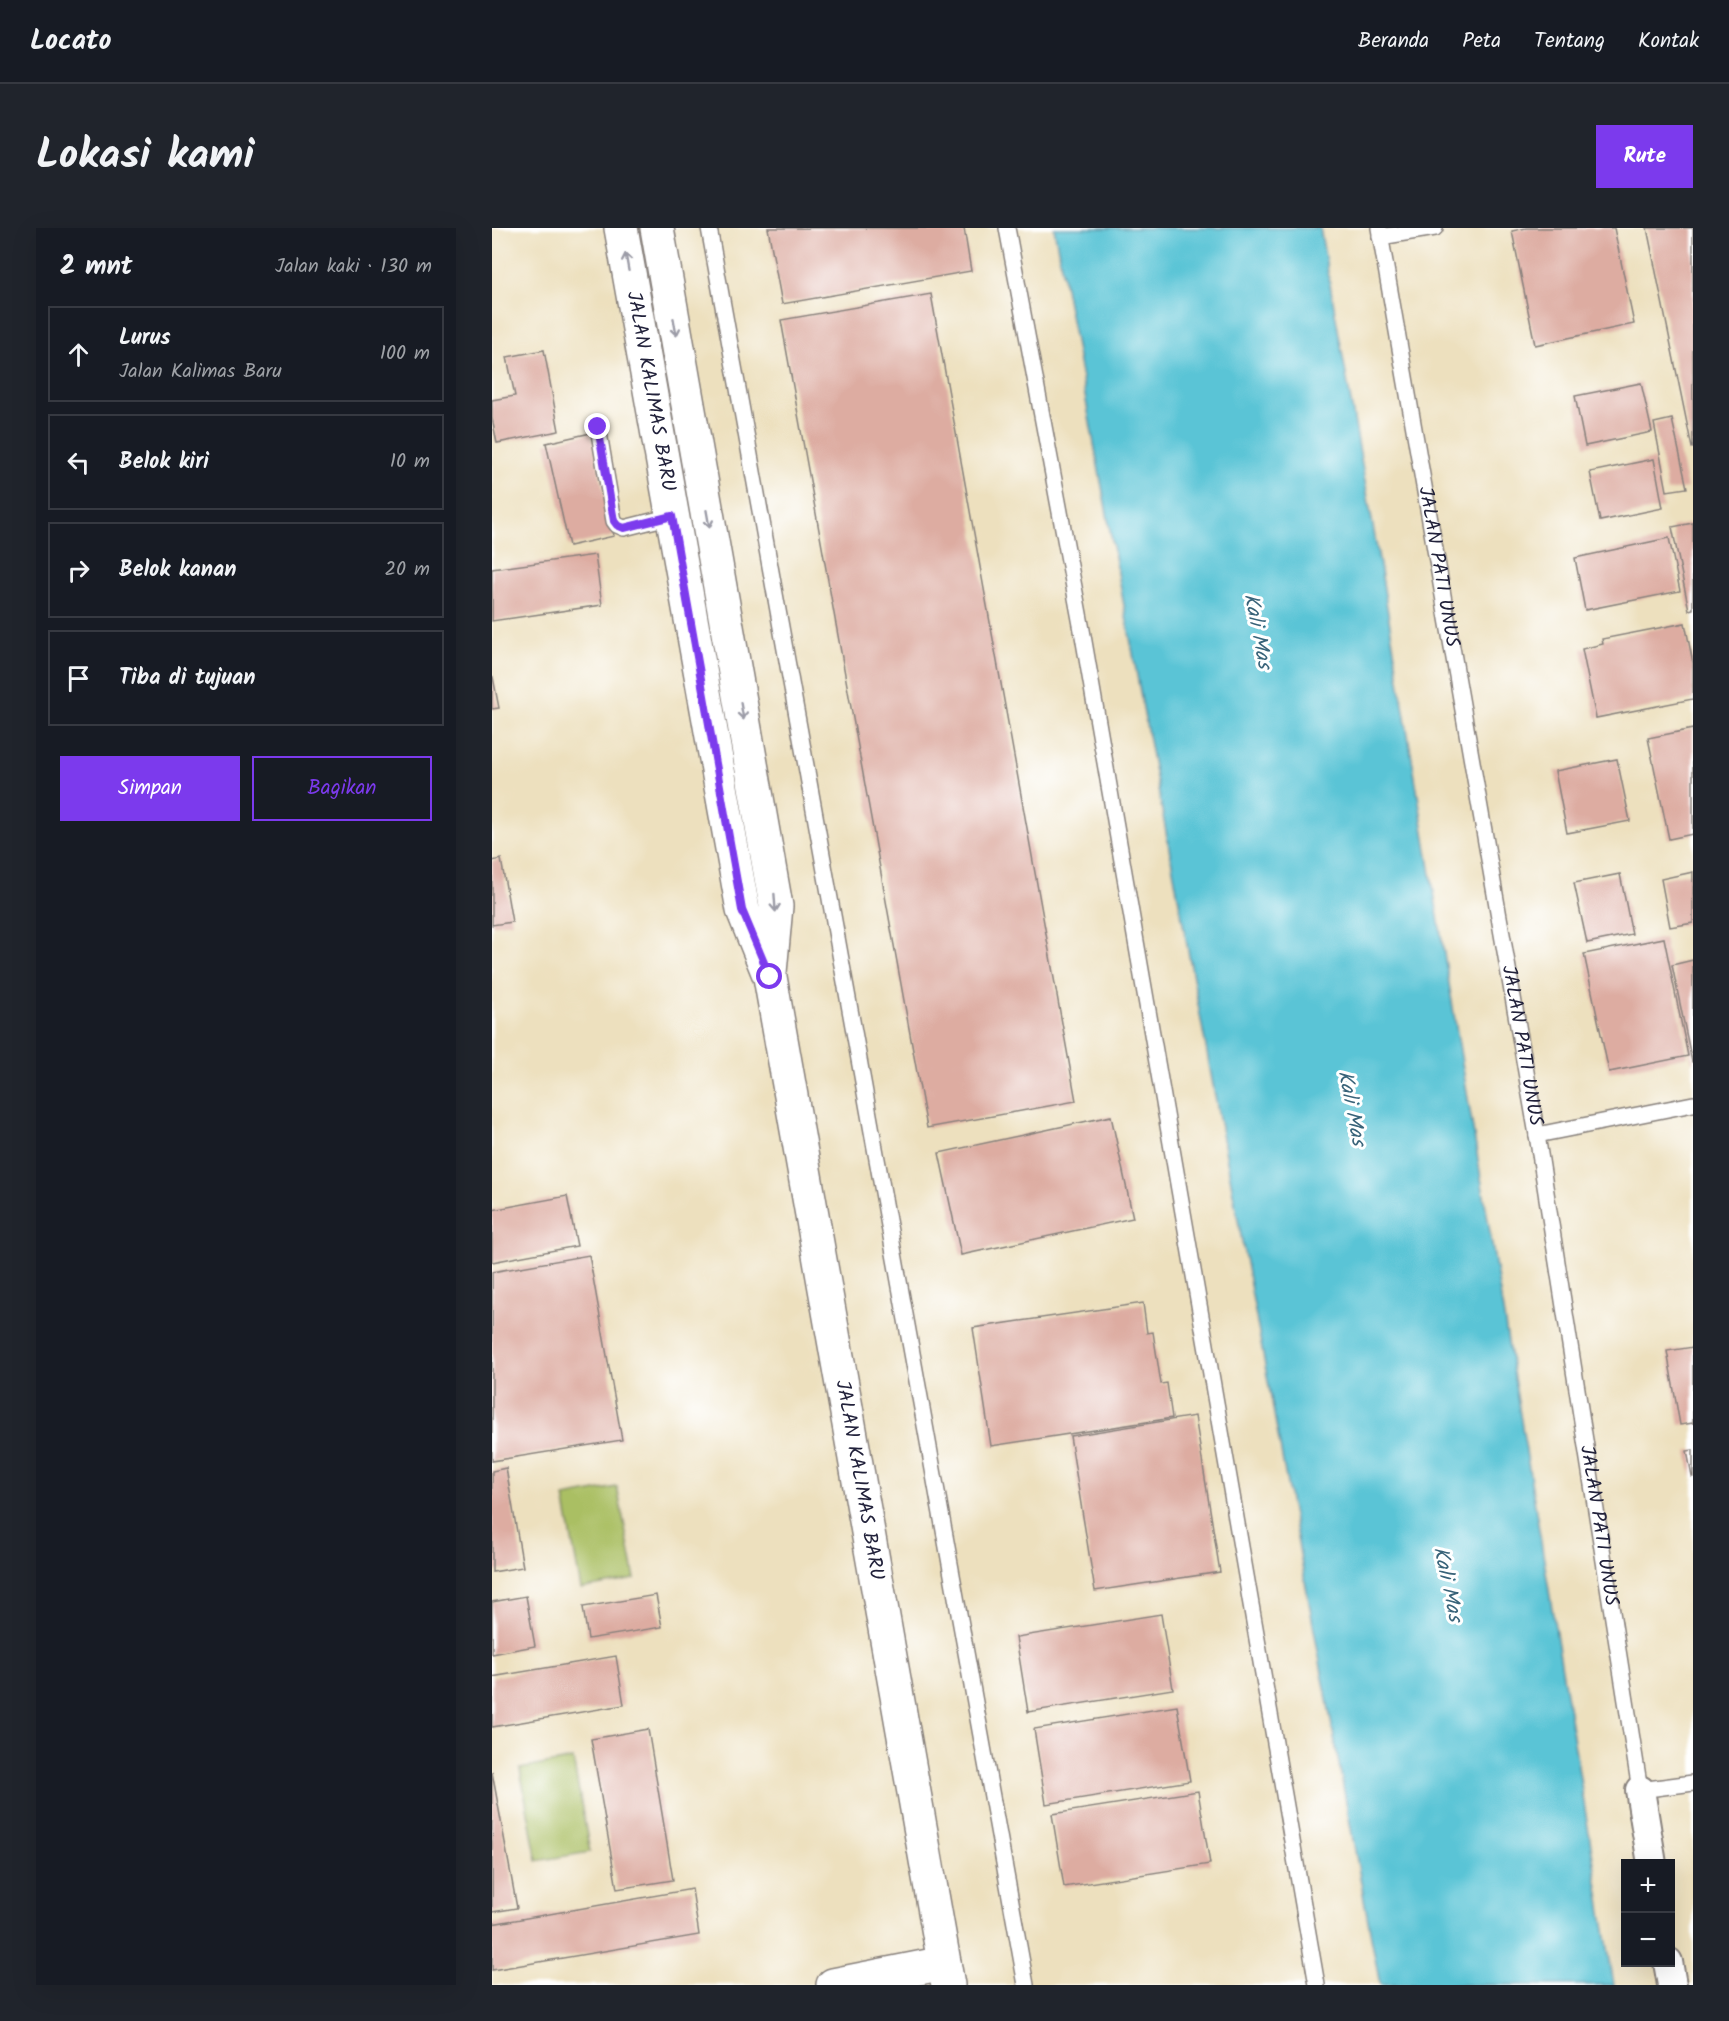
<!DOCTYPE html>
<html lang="id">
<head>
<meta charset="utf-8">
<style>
	body { margin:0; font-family:Kalam,sans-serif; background:#20242c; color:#f1f3f6 }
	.controls { position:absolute; right:18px; bottom:18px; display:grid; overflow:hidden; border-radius:0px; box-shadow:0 6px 24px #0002 }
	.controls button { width:54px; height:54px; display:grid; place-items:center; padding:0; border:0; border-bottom:2px solid #363941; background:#171b24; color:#f1f3f6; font:30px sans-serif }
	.stop { position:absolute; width:18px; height:18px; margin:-14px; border:4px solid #7c3aed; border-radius:50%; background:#fff }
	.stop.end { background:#7c3aed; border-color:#fff; box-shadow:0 2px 6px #0008 }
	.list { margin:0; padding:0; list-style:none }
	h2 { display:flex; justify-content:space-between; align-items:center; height:78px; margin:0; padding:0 24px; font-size:26px }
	h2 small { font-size:20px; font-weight:400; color:#9ea1a6 }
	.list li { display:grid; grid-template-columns:39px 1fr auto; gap:18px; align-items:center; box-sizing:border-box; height:96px; margin:0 12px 12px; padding:0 12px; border:2px solid #363941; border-radius:0px }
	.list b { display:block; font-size:22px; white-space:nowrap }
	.list p { margin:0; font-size:20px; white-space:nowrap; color:#9ea1a6 }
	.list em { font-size:20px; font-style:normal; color:#9ea1a6 }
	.actions { display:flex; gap:12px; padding:18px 24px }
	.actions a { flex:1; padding:14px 0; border:2px solid #7c3aed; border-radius:0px; text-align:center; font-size:21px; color:#7c3aed }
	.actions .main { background:#7c3aed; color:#fff }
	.icon { flex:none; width:33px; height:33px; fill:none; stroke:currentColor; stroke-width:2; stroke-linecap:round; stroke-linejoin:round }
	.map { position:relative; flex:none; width:1201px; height:1757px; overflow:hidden; border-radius:0px }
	header { display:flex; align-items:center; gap:36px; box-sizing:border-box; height:84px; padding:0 30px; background:#171b24; border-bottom:2px solid #363941 }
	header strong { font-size:28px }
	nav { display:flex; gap:33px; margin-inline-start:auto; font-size:21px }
	.intro { display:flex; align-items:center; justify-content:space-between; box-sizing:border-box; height:144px; padding:0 36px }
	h1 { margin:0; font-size:42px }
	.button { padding:15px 27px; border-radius:0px; background:#7c3aed; color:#fff; font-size:21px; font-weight:700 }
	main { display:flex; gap:36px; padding:0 36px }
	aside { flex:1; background:#171b24; border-radius:0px; box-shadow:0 6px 24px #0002 }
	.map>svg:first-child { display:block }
</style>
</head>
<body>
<header>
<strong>Locato</strong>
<nav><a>Beranda</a><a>Peta</a><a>Tentang</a><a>Kontak</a></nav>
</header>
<div class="intro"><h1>Lokasi kami</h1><a class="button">Rute</a></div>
<main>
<aside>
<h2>2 mnt<small>Jalan kaki · 130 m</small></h2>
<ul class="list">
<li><svg class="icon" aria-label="ahead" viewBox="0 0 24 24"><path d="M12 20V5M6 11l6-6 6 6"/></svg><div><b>Lurus</b><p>Jalan Kalimas Baru</p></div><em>100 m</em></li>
<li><svg class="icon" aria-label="left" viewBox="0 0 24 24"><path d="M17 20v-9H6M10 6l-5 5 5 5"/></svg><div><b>Belok kiri</b></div><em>10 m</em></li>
<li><svg class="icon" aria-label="right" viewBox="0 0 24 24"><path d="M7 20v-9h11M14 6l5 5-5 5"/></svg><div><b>Belok kanan</b></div><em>20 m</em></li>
<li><svg class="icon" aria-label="arrive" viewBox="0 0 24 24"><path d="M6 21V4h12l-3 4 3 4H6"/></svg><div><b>Tiba di tujuan</b></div></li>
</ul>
<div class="actions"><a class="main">Simpan</a><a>Bagikan</a></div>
</aside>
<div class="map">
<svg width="1201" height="1757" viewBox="0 0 1201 1757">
	<rect width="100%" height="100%" fill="#fff"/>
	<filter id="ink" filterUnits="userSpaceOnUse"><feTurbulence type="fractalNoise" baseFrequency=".0167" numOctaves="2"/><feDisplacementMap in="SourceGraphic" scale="12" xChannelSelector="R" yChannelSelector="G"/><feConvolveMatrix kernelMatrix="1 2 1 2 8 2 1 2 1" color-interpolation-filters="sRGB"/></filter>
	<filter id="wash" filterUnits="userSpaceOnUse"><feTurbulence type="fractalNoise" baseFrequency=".008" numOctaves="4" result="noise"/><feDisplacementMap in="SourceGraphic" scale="24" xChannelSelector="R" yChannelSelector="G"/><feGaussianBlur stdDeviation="1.35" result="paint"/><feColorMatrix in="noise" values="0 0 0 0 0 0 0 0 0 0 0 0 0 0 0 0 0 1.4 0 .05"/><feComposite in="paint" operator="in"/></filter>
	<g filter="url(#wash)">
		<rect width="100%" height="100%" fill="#ede0be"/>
		<g fill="#aabf64" stroke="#667050" stroke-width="1.5">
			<path d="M125 1259 143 1351 89 1361 72 1269Z"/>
			<path d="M81 1531 98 1624 45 1633 28 1541Z"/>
		</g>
		<path fill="#5ac4d6" stroke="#3e7388" stroke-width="1.5" d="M562 0H828L890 349 1122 1757H888Z"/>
		<g id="blocks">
			<g fill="#ddaca1">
				<path d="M276 0H472L479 43 290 76Z"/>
				<path d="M1034 0H1122L1142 96 1043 117 1020 3Z"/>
				<path d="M1155 0H1201V220H1200Z"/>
				<path d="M439 66 584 873 435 900 289 92Z"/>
				<path d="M52 122 67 203 5 215 0 190V172L23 168 15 129Z"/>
				<path d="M1149 155 1160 204 1093 218 1083 168Z"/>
				<path d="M1180 191 1195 260 1175 263 1162 195Z"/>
				<path d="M99 205 122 308 77 318 54 215Z"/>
				<path d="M1162 231 1171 280 1108 293 1098 244Z"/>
				<path d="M1201 295V381L1197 382 1180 299Z"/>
				<path d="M1177 310 1188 363 1093 382 1083 330Z"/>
				<path d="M103 327 110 377 0 393V341Z"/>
				<path d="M1193 395 1201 435V471L1104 490 1090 421 1111 416 1110 411Z"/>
				<path d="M1 449 7 480 0 481V450Z"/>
				<path d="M1201 501V606L1177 611 1156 510Z"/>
				<path d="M1125 531 1138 593 1075 605 1063 543Z"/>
				<path d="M9 631 20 694 0 697V633Z"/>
				<path d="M1201 644V695L1178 699 1169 651Z"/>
				<path d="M1128 646 1140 706 1095 715 1082 655Z"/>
				<path d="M1172 710 1196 828 1117 844 1092 726Z"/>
				<path d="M1201 732V834H1200L1180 737Z"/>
				<path d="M619 888 641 990 469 1027 447 925Z"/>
				<path d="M75 968 85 1018 0 1034V982Z"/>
				<path d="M97 1027 130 1212 0 1233V1044Z"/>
				<path d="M651 1075 655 1105 661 1104 669 1156 675 1155 680 1190 499 1218 481 1100Z"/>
				<path d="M1201 1119V1195L1188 1197 1175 1123Z"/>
				<path d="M703 1188 728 1344 603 1363 578 1208Z"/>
				<path d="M1201 1222V1249H1200L1195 1223Z"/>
				<path d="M14 1240 31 1339 0 1344V1243Z"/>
				<path d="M164 1367 170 1399 96 1411 91 1379Z"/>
				<path d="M34 1368 43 1418 0 1426V1374Z"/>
				<path d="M669 1386 681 1461 536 1484 524 1409Z"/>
				<path d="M124 1428 132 1477 0 1499V1449Z"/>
				<path d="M685 1478 698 1553 554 1576 542 1501Z"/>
				<path d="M156 1501 181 1652 125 1661 99 1511Z"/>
				<path d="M0 1544 25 1680 0 1684Z"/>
				<path d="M706 1563 718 1636 572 1659 560 1586Z"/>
				<path d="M200 1661 207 1707 0 1742V1696Z"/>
			</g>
		</g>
	</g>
	<g filter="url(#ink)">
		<use href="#blocks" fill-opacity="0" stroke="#88817c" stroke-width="1.5"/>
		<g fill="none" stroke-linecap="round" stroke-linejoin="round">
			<defs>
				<g id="service">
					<path d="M217 0 534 1757"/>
					<path d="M515 0 590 402 825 1757"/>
					<path id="s1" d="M887 0 1045 907 1148 1562 1201 1555"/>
					<path d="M888 9 943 0"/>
					<path d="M106 199 122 293 125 297 132 300 180 288"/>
					<path d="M1045 907 1201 876"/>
				</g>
				<g id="minor">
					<path d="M1148 1562 1160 1636"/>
					<path d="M1176 1734 1180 1757"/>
				</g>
				<g id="tertiary">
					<path id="s2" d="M129 0 251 682 278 749 456 1757"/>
					<path d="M165 0 284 678 278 744"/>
					<path d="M341 1757 452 1735"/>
				</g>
			</defs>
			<use href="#service" stroke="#88817c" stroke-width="18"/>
			<use href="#minor" stroke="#88817c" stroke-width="32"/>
			<use href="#tertiary" stroke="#88817c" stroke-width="36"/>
			<use href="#service" stroke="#fff" stroke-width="15"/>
			<use href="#minor" stroke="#fff" stroke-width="28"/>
			<use href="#tertiary" stroke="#fff" stroke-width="33"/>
		</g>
		<defs><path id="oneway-shaft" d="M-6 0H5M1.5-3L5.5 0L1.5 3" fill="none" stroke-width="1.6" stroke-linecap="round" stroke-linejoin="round" transform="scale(1.5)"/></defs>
		<g stroke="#9c9ca7">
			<use href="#oneway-shaft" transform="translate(135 34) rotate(-100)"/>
			<use href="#oneway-shaft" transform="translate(183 99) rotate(80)"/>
			<use href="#oneway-shaft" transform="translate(216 291) rotate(80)"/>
			<use href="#oneway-shaft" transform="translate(250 483) rotate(80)"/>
			<use href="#oneway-shaft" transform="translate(283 675) rotate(86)"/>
		</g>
	</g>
	<g fill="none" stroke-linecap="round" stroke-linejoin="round" filter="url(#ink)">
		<path stroke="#7c3aed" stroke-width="8" d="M106 199 122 293 125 297 132 300 180 288 250 682 278 749"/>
	</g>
	<g text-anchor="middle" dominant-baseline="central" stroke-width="6" stroke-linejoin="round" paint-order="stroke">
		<g font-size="20" fill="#22223b" stroke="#fff">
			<text stroke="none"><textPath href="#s2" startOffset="166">JALAN KALIMAS BARU</textPath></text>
			<text stroke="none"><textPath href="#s1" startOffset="344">JALAN PATI UNUS</textPath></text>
			<text stroke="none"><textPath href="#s1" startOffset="830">JALAN PATI UNUS</textPath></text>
			<text stroke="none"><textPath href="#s2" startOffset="1276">JALAN KALIMAS BARU</textPath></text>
			<text stroke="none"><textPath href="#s1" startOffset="1316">JALAN PATI UNUS</textPath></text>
		</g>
		<g font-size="21" font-style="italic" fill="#386379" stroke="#fff">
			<text transform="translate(765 403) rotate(79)">Kali Mas</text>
			<text transform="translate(859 880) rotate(79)">Kali Mas</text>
			<text transform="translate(955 1356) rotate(78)">Kali Mas</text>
		</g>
	</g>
</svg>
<div class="controls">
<button>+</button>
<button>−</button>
</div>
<div class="stop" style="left:278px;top:749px"></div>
<div class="stop end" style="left:106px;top:199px"></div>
</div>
</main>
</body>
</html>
